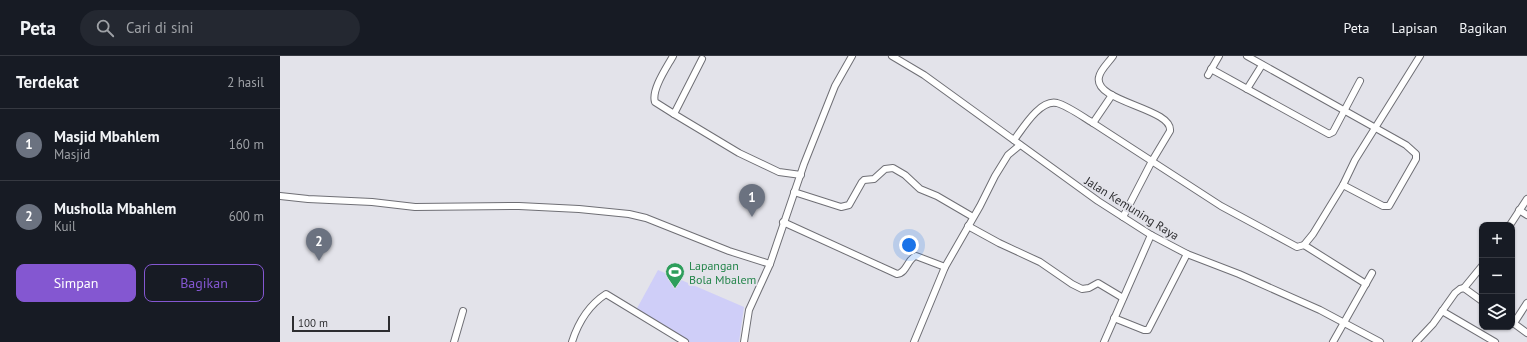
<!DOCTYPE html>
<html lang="id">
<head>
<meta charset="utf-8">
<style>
	body { margin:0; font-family:"PT Sans",sans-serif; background:#242831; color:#f1f3f6 }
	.controls { position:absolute; right:12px; bottom:12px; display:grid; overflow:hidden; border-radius:8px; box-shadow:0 1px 3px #0004 }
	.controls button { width:36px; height:36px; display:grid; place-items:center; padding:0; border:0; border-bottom:1px solid #363941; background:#171b24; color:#f1f3f6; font:20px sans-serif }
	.scale { position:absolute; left:12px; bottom:10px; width:98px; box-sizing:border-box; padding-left:4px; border:2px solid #2d2d30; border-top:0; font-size:11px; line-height:14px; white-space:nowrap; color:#2d2d30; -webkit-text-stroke:3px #e3e3ea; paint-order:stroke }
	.you { position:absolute; left:629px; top:189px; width:14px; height:14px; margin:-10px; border:3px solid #fff; border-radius:50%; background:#1a73e8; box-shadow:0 0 0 6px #1a73e833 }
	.badge { display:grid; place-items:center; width:26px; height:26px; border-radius:50%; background:#8457d1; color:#fff; font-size:13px; font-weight:700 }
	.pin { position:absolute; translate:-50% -33px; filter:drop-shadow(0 1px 2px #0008) }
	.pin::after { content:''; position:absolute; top:21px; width:14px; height:12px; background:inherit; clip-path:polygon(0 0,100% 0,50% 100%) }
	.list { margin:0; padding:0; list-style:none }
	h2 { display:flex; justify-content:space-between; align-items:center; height:52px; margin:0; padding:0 16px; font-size:17px }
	h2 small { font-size:13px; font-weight:400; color:#9ea1a6 }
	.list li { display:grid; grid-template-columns:26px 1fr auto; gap:12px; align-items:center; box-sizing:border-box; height:72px; padding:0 16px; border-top:1px solid #363941 }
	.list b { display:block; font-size:15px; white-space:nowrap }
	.list p { margin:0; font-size:13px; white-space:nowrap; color:#9ea1a6 }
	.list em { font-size:13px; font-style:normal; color:#9ea1a6 }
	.actions { display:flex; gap:8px; padding:12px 16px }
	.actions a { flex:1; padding:9px 0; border:1px solid #8457d1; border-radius:8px; text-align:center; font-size:14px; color:#8457d1 }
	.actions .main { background:#8457d1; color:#fff }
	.icon { flex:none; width:22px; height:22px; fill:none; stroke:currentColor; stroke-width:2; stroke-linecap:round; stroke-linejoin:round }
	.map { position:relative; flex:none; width:1247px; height:286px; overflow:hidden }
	header { display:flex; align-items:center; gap:24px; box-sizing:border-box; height:56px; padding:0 20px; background:#171b24; border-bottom:1px solid #363941 }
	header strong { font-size:19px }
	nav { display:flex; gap:22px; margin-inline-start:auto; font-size:14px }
	.search { width:280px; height:36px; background:#242831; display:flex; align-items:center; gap:10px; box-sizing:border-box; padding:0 14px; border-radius:22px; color:#9ea1a6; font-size:15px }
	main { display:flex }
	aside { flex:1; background:#171b24 }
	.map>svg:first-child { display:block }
</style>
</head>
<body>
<header>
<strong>Peta</strong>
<div class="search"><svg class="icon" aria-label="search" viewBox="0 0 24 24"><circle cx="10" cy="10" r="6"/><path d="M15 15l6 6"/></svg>Cari di sini</div>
<nav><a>Peta</a><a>Lapisan</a><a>Bagikan</a></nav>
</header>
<main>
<aside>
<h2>Terdekat<small>2 hasil</small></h2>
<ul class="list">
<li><span class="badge" style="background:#6b7280">1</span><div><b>Masjid Mbahlem</b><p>Masjid</p></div><em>160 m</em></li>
<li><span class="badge" style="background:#6b7280">2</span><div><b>Musholla Mbahlem</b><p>Kuil</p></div><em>600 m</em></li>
</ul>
<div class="actions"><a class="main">Simpan</a><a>Bagikan</a></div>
</aside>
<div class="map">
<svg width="1247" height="286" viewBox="0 0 1247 286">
	<rect width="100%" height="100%" fill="#e3e3ea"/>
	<path fill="#cfcef8" d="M378 214 464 251 459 286H409L355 256Z"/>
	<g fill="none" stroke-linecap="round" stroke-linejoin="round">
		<defs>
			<g id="minor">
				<path d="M393 0C387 11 371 34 375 46L394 58 422 3"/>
				<path d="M612 0 644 19 818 145 871 179 907 198 959 218 1040 254 1100 286"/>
				<path d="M833 0C829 6 820 14 819 21 813 46 893 52 890 75L872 105 843 161"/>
				<path d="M967 0 1126 89 1136 98V103L1109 150H1103L1063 129"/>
				<path d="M931 13 1049 78 1053 76 1080 25"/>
				<path d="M928 19 939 0"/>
				<path d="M967 33 982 9"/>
				<path d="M394 58 459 97 499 116 521 119"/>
				<path d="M813 67 941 150 1017 191 1024 189 1033 178 1063 129 1075 104 1140 0"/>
				<path d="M734 84C743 72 760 43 777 47 788 50 803 61 813 67L832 39"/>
				<path d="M514 136 561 151 569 149 582 126 584 124 594 123 605 113 613 112 625 119 640 133 657 140 693 161"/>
				<path d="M0 140 28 143 92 146 135 151 239 150 299 153 349 158 366 162 449 195 490 208"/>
				<path d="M1239 154 1247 159"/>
				<path d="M503 166 617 218C627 217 627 203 636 200L665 211"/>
				<path d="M1230 169 1247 143"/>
				<path d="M688 170 719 187 760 206 792 228 802 233 809 232 818 227 843 242"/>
				<path d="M1024 189 1086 228"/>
				<path d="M1184 232 1202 210"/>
				<path d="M1162 255 1215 286"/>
				<path d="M834 262 864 274H868L907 198"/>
				<path d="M1232 266 1247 277"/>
				<path d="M1234 267 1247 247"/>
				<path d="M174 286 183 255"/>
				<path d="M292 286C298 267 309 249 326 238L405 286"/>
				<path d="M464 286 469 254 490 208 524 108 555 30 572 0"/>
				<path d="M634 286 665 211 700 150 715 120 728 99 740 89"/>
				<path d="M824 286 871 179"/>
				<path d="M1053 286 1092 217"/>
				<path d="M1136 286 1153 268 1175 237 1180 233 1184 232 1202 245"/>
			</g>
		</defs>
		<use href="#minor" stroke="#6f6f75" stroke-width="8"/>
		<use href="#minor" stroke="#fff" stroke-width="6"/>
	</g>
	<defs>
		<symbol id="stadium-pin" viewBox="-11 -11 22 30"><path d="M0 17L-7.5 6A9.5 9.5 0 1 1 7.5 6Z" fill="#2e9e5b" stroke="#e3e3ea"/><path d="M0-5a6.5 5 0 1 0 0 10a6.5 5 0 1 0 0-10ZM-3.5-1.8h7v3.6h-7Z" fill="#fff"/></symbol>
	</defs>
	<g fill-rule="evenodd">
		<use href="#stadium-pin" x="384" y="205" width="22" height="30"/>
	</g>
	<g text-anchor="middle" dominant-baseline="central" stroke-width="4" stroke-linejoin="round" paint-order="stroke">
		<g font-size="12" fill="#2d2d30" stroke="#e3e3ea">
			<text transform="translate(852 152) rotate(32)">Jalan Kemuning Raya</text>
		</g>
		<g font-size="12" fill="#27864d" stroke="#e3e3ea" text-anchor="start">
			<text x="409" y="209">Lapangan<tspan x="409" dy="14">Bola Mbalem</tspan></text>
		</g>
	</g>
</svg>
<div class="controls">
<button>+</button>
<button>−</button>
<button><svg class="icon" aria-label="layers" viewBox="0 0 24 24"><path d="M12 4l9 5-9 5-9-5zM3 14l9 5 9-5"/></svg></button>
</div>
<div class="scale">100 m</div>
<div class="you"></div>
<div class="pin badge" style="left:472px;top:161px;background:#6b7280">1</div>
<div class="pin badge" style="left:39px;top:205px;background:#6b7280">2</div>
</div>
</main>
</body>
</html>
